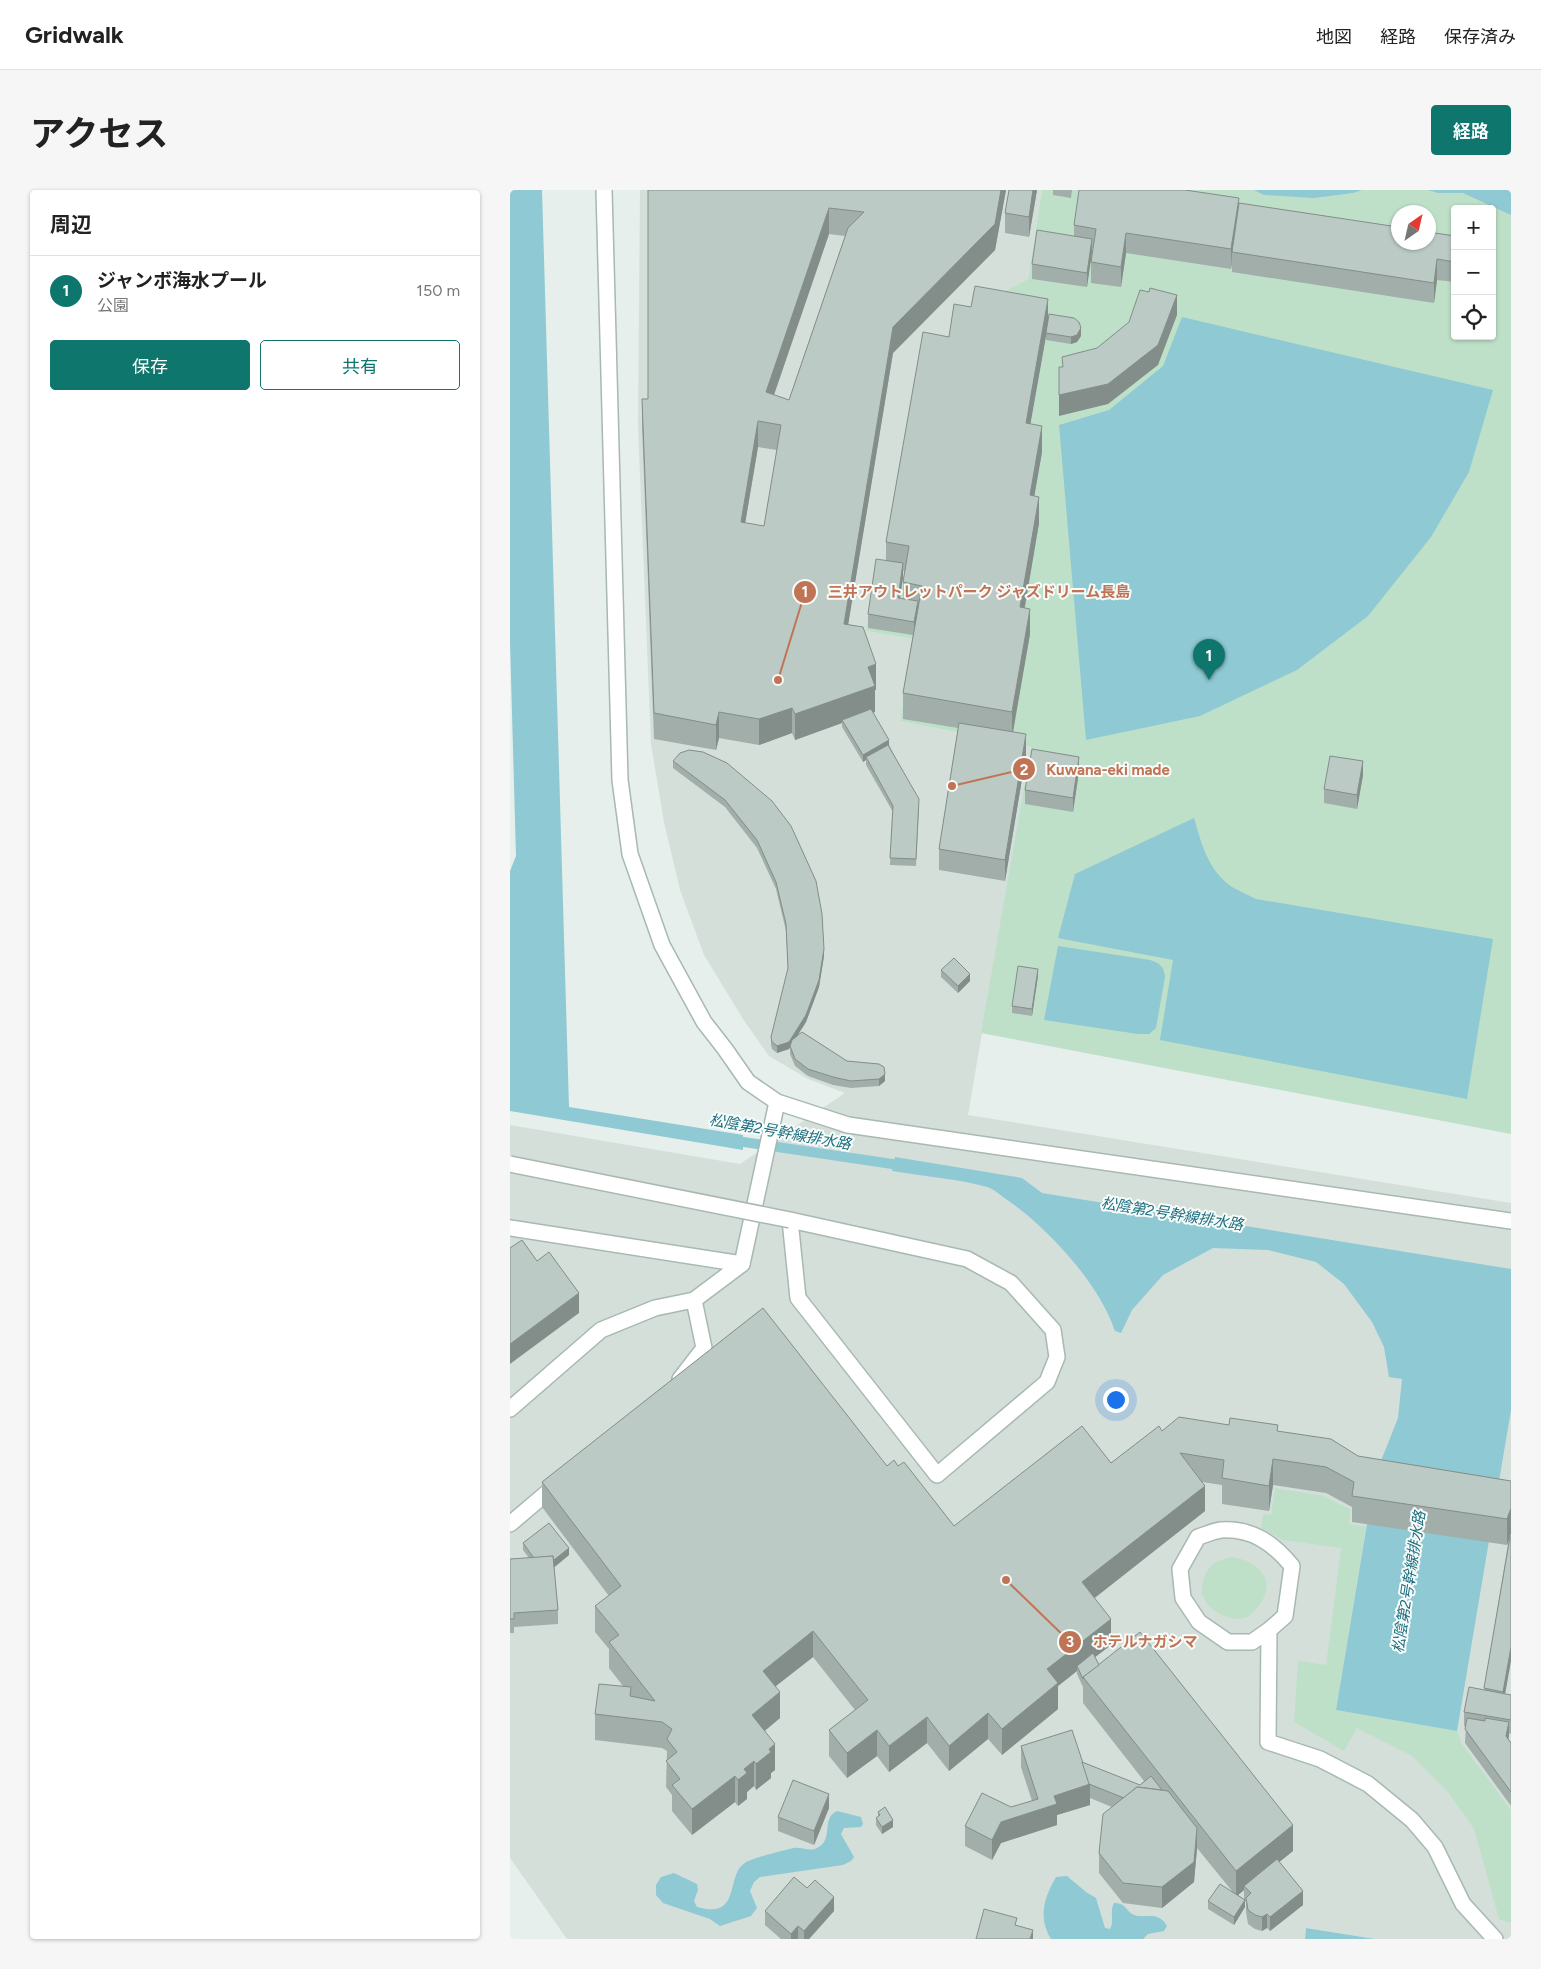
<!DOCTYPE html>
<html lang="ja">
<head>
<meta charset="utf-8">
<style>
	body { margin:0; font-family:Figtree,"Noto Sans JP",sans-serif; background:#f6f6f6; color:#222 }
	.controls { position:absolute; right:15px; top:15px; display:grid; overflow:hidden; border-radius:5px; box-shadow:0 1px 4px #0004 }
	.controls button { width:45px; height:45px; display:grid; place-items:center; padding:0; border:0; border-bottom:1px solid #e0e0e0; background:#fff; color:#222; font:25px sans-serif }
	.compass { position:absolute; left:881px; top:15px; width:45px; height:45px; border-radius:50%; background:#fff; box-shadow:0 1px 4px #0004; rotate:34deg }
	.you { position:absolute; left:605px; top:1209px; width:18px; height:18px; margin:-12px; border:4px solid #fff; border-radius:50%; background:#1a73e8; box-shadow:0 0 0 8px #1a73e833 }
	.badge { display:grid; place-items:center; width:32px; height:32px; border-radius:50%; background:#0f766e; color:#fff; font-size:16px; font-weight:700 }
	.pin { position:absolute; translate:-50% -41px; filter:drop-shadow(0 1px 2px #0008) }
	.pin::after { content:''; position:absolute; top:26px; width:18px; height:15px; background:inherit; clip-path:polygon(0 0,100% 0,50% 100%) }
	.list { margin:0; padding:0; list-style:none }
	h2 { display:flex; justify-content:space-between; align-items:center; height:65px; margin:0; padding:0 20px; font-size:21px }
	h2 small { font-size:16px; font-weight:400; color:#767676 }
	.list li { display:grid; grid-template-columns:32px 1fr auto; gap:15px; align-items:center; box-sizing:border-box; height:70px; padding:0 20px; border-top:1px solid #e0e0e0 }
	.list b { display:block; font-size:19px; white-space:nowrap }
	.list p { margin:0; font-size:16px; white-space:nowrap; color:#767676 }
	.list em { font-size:16px; font-style:normal; color:#767676 }
	.actions { display:flex; gap:10px; padding:15px 20px }
	.actions a { flex:1; padding:11px 0; border:1px solid #0f766e; border-radius:5px; text-align:center; font-size:18px; color:#0f766e }
	.actions .main { background:#0f766e; color:#fff }
	.icon { flex:none; width:28px; height:28px; fill:none; stroke:currentColor; stroke-width:2; stroke-linecap:round; stroke-linejoin:round }
	.map { position:relative; flex:none; width:1001px; height:1749px; overflow:hidden; border-radius:5px }
	header { display:flex; align-items:center; gap:30px; box-sizing:border-box; height:70px; padding:0 25px; background:#fff; border-bottom:1px solid #e0e0e0 }
	header strong { font-size:24px }
	nav { display:flex; gap:28px; margin-inline-start:auto; font-size:18px }
	.intro { display:flex; align-items:center; justify-content:space-between; box-sizing:border-box; height:120px; padding:0 30px }
	h1 { margin:0; font-size:35px }
	.button { padding:12px 22px; border-radius:5px; background:#0f766e; color:#fff; font-size:18px; font-weight:700 }
	main { display:flex; gap:30px; padding:0 30px }
	aside { flex:1; background:#fff; border-radius:5px; box-shadow:0 1px 4px #0004 }
	.map>svg:first-child { display:block }
</style>
</head>
<body>
<header>
<strong>Gridwalk</strong>
<nav><a>地図</a><a>経路</a><a>保存済み</a></nav>
</header>
<div class="intro"><h1>アクセス</h1><a class="button">経路</a></div>
<main>
<aside>
<h2>周辺<small></small></h2>
<ul class="list">
<li><span class="badge">1</span><div><b>ジャンボ海水プール</b><p>公園</p></div><em>150 m</em></li>
</ul>
<div class="actions"><a class="main">保存</a><a>共有</a></div>
</aside>
<div class="map">
<svg width="1001" height="1749" viewBox="0 0 1001 1749">
	<rect width="100%" height="100%" fill="#e6efeb"/>
	<path fill="#d4dfda" d="M130 0H532L518 89 461 119 433 170 356 441 404 449 390 531 521 557 458 925 1001 1013V1749H865L796 1738 795 1749H57L0 1668V935L230 974 335 903 298 889 259 866 233 829 194 765 170 700 154 632 141 554 128 237Z"/>
	<g fill="#bfe0c8" fill-rule="evenodd">
		<path d="M532 0H1001V944L471 843 521 557 390 531 404 449 356 441 365 381 373 382 410 166 433 170 440 136 458 140 461 119 518 89ZM945 19H982V146H945ZM888 22H918V52H888Z"/>
		<path d="M765 1298 814 1306 841 1320 839 1334 856 1337 826 1520 947 1541 952 1554 1001 1620V1733L989 1729 964 1639 938 1602 902 1566 847 1538 834 1561 784 1532 788 1471 816 1475 831 1358 773 1350 751 1338 753 1324 761 1325Z"/>
		<path d="M722 1367C744 1370 767 1387 752 1411 748 1417 742 1425 735 1428 724 1432 707 1424 699 1416 696 1413 694 1407 691 1403 694 1381 699 1371 722 1367Z"/>
	</g>
	<g fill="#8ec9d4">
		<path d="M0 0H32L59 917 233 945V960L0 921V681L6 666 0 451Z"/>
		<path d="M744 0H852L843 3 804 8 754 5Z"/>
		<path d="M918 0H1001V25L953 3H928Z"/>
		<path d="M672 127 983 200 959 282 921 347 858 426 787 480 690 526 576 550 549 235 599 220 653 176Z"/>
		<path d="M684 628C691 652 697 677 718 694 726 700 737 704 746 709L983 749 957 909 650 850 663 770 548 748 565 684Z"/>
		<path d="M548 756 640 770C650 773 654 777 655 787L646 838 639 844H628L534 830Z"/>
		<path d="M385 967 512 988 532 1003 1001 1079V1220L947 1541 826 1520 865 1286 888 1228 892 1189 879 1187 874 1157 862 1132 834 1094 806 1072 758 1060 703 1058 653 1085 622 1120 611 1143 605 1141C589 1093 537 1037 496 1009 490 1005 484 999 477 997 449 989 412 986 382 981Z"/>
		<path d="M327 1621 351 1627 353 1634 351 1637 334 1638 331 1644 344 1667 341 1671 333 1675 250 1687 244 1692 240 1701 247 1718 241 1726 210 1736 200 1729 153 1713 146 1705V1695L151 1687 164 1683 187 1694 188 1700 184 1711 187 1717C233 1730 214 1685 236 1672 243 1668 275 1660 284 1658 291 1657 300 1662 307 1658 325 1649 310 1629 327 1621Z"/>
		<path d="M557 1686 576 1702 586 1708 595 1738 600 1739C605 1731 599 1722 604 1713 617 1713 616 1722 624 1725 635 1729 648 1720 657 1736L654 1741 638 1744 633 1749H541C528 1727 534 1708 546 1687Z"/>
		<path d="M796 1738 865 1749H795Z"/>
	</g>
	<g fill="none" stroke-linecap="round" stroke-linejoin="round">
		<path stroke="#8ec9d4" stroke-width="10" d="M220 950 396 976"/>
		<defs>
			<g id="service">
				<path d="M94 0 110 590 120 664 152 755 194 832 215 859 238 892 267 912 338 935 1001 1031"/>
				<path d="M280 1030 457 1069 501 1093 543 1140 547 1167 537 1192 427 1285 288 1108Z"/>
				<path d="M0 1038 232 1074 267 912"/>
				<path d="M170 1189 194 1158 184 1110"/>
				<path d="M0 1219 91 1140 145 1118 184 1110 232 1074"/>
				<path d="M0 1334 46 1295"/>
				<path d="M759 1440 742 1452H718L689 1432 673 1408 670 1379 688 1347C695 1345 703 1341 711 1340 742 1338 763 1353 782 1376L775 1426 759 1440 758 1552 810 1569 858 1594 902 1630 925 1657 953 1714 985 1749"/>
			</g>
		</defs>
		<use href="#service" stroke="#a8b8b2" stroke-width="18"/>
		<use href="#service" stroke="#fff" stroke-width="15"/>
		<defs>
			<path id="tertiary-bridge" d="M0 974 280 1030"/>
		</defs>
		<use href="#tertiary-bridge" stroke="#a8b8b2" stroke-width="18" stroke-linecap="butt"/>
		<use href="#tertiary-bridge" stroke="#fff" stroke-width="15"/>
	</g>
	<g fill="#a1aea9" fill-rule="evenodd">
		<path d="M138 0H496L485 60 383 163 338 434 366 500H365V522H363L409 616 406 676 380 675 383 622 356 575V570L353 572 332 537V533L285 550 282 543 249 555 209 548 206 560 144 549 132 235V209H138ZM319 44 335 46 279 210 264 205ZM248 257 267 260 254 336 235 333Z"/>
		<path d="M527 0 519 47 495 43V23Z"/>
		<path d="M543 0H562L561 8 543 5Z"/>
		<path d="M729 16 945 46V92L927 90 924 113 722 82V75L721 79 616 63 611 97 581 93V72L583 59 582 58 577 97 522 89V74L564 46V35Z"/>
		<path d="M538 134 571 146 567 152 561 154 536 150V144L520 234 532 262 524 306 529 333 515 418 520 444 502 542 516 565 495 691 429 680V659L448 538 393 529V503L403 445 358 438V424L376 370V352L439 147ZM393 381H395L393 392V409H390L393 387Z"/>
		<path d="M163 571 217 573 314 766 309 797 296 832 287 846 337 871 375 891 369 896 341 898 323 895 298 886 285 876 280 864V856L279 859 267 863 262 859 261 855V847L278 779 276 741 266 699 247 658 215 617 163 578Z"/>
		<path d="M569 581 563 622 515 614V600Z"/>
		<path d="M853 585 847 619 814 613V599Z"/>
		<path d="M431 780 460 791 448 803 431 787Z"/>
		<path d="M528 786 522 826 502 823V816Z"/>
		<path d="M719 1235 768 1241 848 1266 1001 1291 995 1504 1001 1505V1544L999 1543 998 1549 1001 1553V1616L955 1553 956 1536H954V1522L974 1500 999 1348 997 1355 842 1332V1317L816 1303 763 1295 759 1321 712 1314V1295L692 1292 695 1321 584 1408 601 1455 585 1467 589 1475 783 1661 769 1672 793 1715 760 1741 757 1738 752 1741 745 1739 738 1734 736 1722V1712L735 1711V1717L724 1735 698 1719V1711L722 1701 687 1658 684 1692 652 1718 613 1713 589 1683V1663L602 1617 580 1608V1615L547 1625V1635L491 1653 482 1670 455 1656V1636L501 1617 522 1611 511 1577V1556L572 1572 630 1595 634 1591 573 1513V1497L567 1484V1481L548 1496V1519L492 1565 478 1549 439 1581 417 1553 379 1582 367 1566 337 1588 319 1566V1540L345 1520 303 1467 266 1496 270 1528 255 1541 265 1580 261 1583V1588L246 1600 244 1596 237 1602V1609L228 1616 225 1612 182 1645 162 1621V1605L156 1597 157 1561 152 1558 85 1550V1524L113 1496 99 1478V1459L85 1442V1416L99 1406 32 1317V1292L388 1276 444 1336 601 1273 652 1241ZM734 1700V1709L728 1705Z"/>
		<path d="M13 1353 59 1365 44 1377 48 1420V1434L4 1437V1443H0V1369L19 1368 13 1360Z"/>
		<path d="M319 1618 304 1655 268 1641V1627Z"/>
		<path d="M368 1622 383 1637 372 1644 366 1635V1628L368 1627Z"/>
		<path d="M297 1698 324 1721 299 1749H271L255 1735V1721Z"/>
	</g>
	<g fill="#838d89">
		<path d="M491 0H496L485 60 383 163 334 460V434L383 137Z"/>
		<path d="M523 0H527L519 47V27Z"/>
		<path d="M729 8V28L722 62 721 79V59Z"/>
		<path d="M319 18V44L256 228V202Z"/>
		<path d="M616 43V63L611 97V77Z"/>
		<path d="M582 49V63L577 97V83Z"/>
		<path d="M927 69V90L924 113V93Z"/>
		<path d="M667 105V125L648 175 598 214 549 226V205Z"/>
		<path d="M538 109V135L516 259V233Z"/>
		<path d="M571 138V146L567 152 561 154V147Z"/>
		<path d="M248 231V257L231 358V332Z"/>
		<path d="M532 236V262L520 331V305Z"/>
		<path d="M529 307V333L510 443V417Z"/>
		<path d="M393 373V387L388 422V408Z"/>
		<path d="M408 411V425L404 446V432Z"/>
		<path d="M520 419V444L502 548V522Z"/>
		<path d="M366 474V500H365V522L334 533 332 530V533L285 550V524L358 477Z"/>
		<path d="M282 518V543L249 555V529Z"/>
		<path d="M209 522V548L206 560V535Z"/>
		<path d="M516 544V565L495 691V670Z"/>
		<path d="M379 550V557L356 567V570L353 572V565Z"/>
		<path d="M569 567V581L563 622V608Z"/>
		<path d="M853 571V585L847 619V605Z"/>
		<path d="M314 759V766L309 797 296 832 279 859 267 863V856Z"/>
		<path d="M528 779V786L522 826V819Z"/>
		<path d="M460 784V791L448 803V796Z"/>
		<path d="M375 884V891L369 896V889Z"/>
		<path d="M69 1103V1123L0 1174V1154Z"/>
		<path d="M763 1269V1295L759 1321V1296Z"/>
		<path d="M695 1296V1321L572 1418V1392Z"/>
		<path d="M1001 1318V1344L997 1355V1329Z"/>
		<path d="M59 1358V1365L41 1380V1372Z"/>
		<path d="M601 1429V1455L568 1480 567 1476V1481L548 1496V1519L492 1565V1539L537 1479Z"/>
		<path d="M303 1441V1467L253 1506V1481Z"/>
		<path d="M1001 1457V1471L993 1516V1502Z"/>
		<path d="M270 1502V1528L242 1551V1525Z"/>
		<path d="M478 1523V1549L439 1581V1556Z"/>
		<path d="M417 1527V1553L379 1582V1556Z"/>
		<path d="M999 1532V1546L996 1560V1546Z"/>
		<path d="M367 1540V1566L337 1588V1563Z"/>
		<path d="M265 1554V1580L261 1583V1588L246 1600V1574L259 1559Z"/>
		<path d="M244 1571V1596L237 1602V1609L228 1616V1590L234 1579Z"/>
		<path d="M225 1586V1612L182 1645V1619Z"/>
		<path d="M580 1594V1615L547 1625V1635L491 1653 482 1670V1650L491 1632 544 1606Z"/>
		<path d="M319 1604V1618L304 1655V1641Z"/>
		<path d="M383 1630V1637L372 1644V1637Z"/>
		<path d="M783 1635V1661L737 1698 734 1696V1700L726 1707V1681Z"/>
		<path d="M687 1638V1659L684 1692 652 1718V1697Z"/>
		<path d="M793 1701V1715L760 1741V1727Z"/>
		<path d="M324 1707V1721L299 1749H294V1741Z"/>
		<path d="M735 1710V1717L724 1735V1727Z"/>
		<path d="M757 1724V1738L752 1741V1727Z"/>
		<path d="M288 1736V1749H281V1744Z"/>
		<path d="M523 1740V1749H520Z"/>
	</g>
	<g fill="#bbcac4" stroke="#838d89" fill-rule="evenodd">
		<path d="M138 0H491L485 34 383 137 334 434 353 437 366 474 358 477 365 496 285 524 282 518 249 529 209 522 206 535 144 523 132 209H138ZM319 18 354 22 338 38 279 210 256 202ZM248 231 271 235 254 336 231 332Z"/>
		<path d="M499 0H523L519 27 495 23Z"/>
		<path d="M569 0H675L729 8 721 59 616 43 611 77 581 72 586 39 564 35Z"/>
		<path d="M729 13 888 37V52H918V42L945 46V72L927 69 924 93 722 62Z"/>
		<path d="M527 40 582 49 577 83 522 74Z"/>
		<path d="M465 96 538 109 516 233 532 236 520 305 529 307 510 417 520 419 502 522 393 503 412 396 393 392 399 356 376 352 413 142 439 147 444 114 461 117Z"/>
		<path d="M640 98 667 105 648 155 598 194 549 205V177H553L552 167 587 158 619 132 630 100 639 102Z"/>
		<path d="M539 124 564 128 569 132 571 138 567 145 561 147 536 143Z"/>
		<path d="M366 369 393 373 388 408 408 411 404 432 358 424Z"/>
		<path d="M361 519 379 550 353 565 332 530Z"/>
		<path d="M449 533 516 544 495 670 429 659Z"/>
		<path d="M378 555 409 609 406 669 380 668 383 616 356 567Z"/>
		<path d="M522 559 569 567 563 608 515 600Z"/>
		<path d="M179 560 193 562 217 573 262 611 281 636 306 691 312 724 314 759 309 790 296 825 279 852 267 856 262 852 261 847 278 778 276 734 266 692 247 650 215 610 163 571 170 563Z"/>
		<path d="M820 566 853 571 847 605 814 599Z"/>
		<path d="M444 768 460 784 448 796 431 780Z"/>
		<path d="M508 776 528 779 522 819 502 816Z"/>
		<path d="M292 842 337 871 369 874 374 877 375 884 369 889 341 891 323 887 298 879 285 869 280 856 282 850Z"/>
		<path d="M12 1050 27 1071 39 1062 69 1103 0 1154V1058Z"/>
		<path d="M253 1118 377 1276 384 1270 388 1276 394 1272 444 1336 572 1236 601 1273 649 1236 652 1241 669 1227 719 1235 720 1228 768 1235 767 1241 821 1249 848 1266 1001 1291V1318L997 1329 842 1306 844 1292 816 1277 763 1269 759 1296 712 1288 714 1270 670 1263 695 1296 572 1392 601 1429 537 1479 548 1493 492 1539 478 1523 439 1556 417 1527 379 1556 367 1540 337 1563 319 1540 358 1510 303 1441 253 1481 270 1502 242 1525 265 1554 259 1559 261 1562 246 1574 244 1571 234 1579 237 1583 228 1590 225 1586 182 1619 162 1595 170 1589 156 1571 167 1562 157 1549 162 1539 152 1532 85 1524 89 1494 121 1497 120 1506 145 1511 99 1452 109 1445 85 1416 111 1396 32 1292Z"/>
		<path d="M39 1333 59 1358 44 1370 43 1366 24 1368 13 1353Z"/>
		<path d="M1000 1347H1001V1457L993 1502 974 1498Z"/>
		<path d="M43 1366 48 1420 4 1423V1429H0V1369Z"/>
		<path d="M630 1442 783 1635 726 1681 573 1487Z"/>
		<path d="M583 1463 589 1475 573 1487V1489L567 1476Z"/>
		<path d="M959 1497 1001 1505V1530L954 1522Z"/>
		<path d="M957 1528 975 1531V1528L999 1532 996 1546 1001 1553V1602L955 1539Z"/>
		<path d="M562 1540 580 1594 544 1606 547 1614 491 1632 482 1650 455 1636 472 1603 501 1617 528 1609 511 1556Z"/>
		<path d="M572 1572 630 1595 641 1586 652 1600 627 1597 614 1608 579 1594Z"/>
		<path d="M283 1590 319 1604 304 1641 268 1627Z"/>
		<path d="M627 1597 658 1601 687 1638 684 1672 652 1697 613 1693 589 1663 593 1624Z"/>
		<path d="M375 1617 383 1630 372 1637 366 1628 370 1625 368 1622Z"/>
		<path d="M767 1669 793 1701 760 1727 757 1724 752 1727 745 1725 738 1720 736 1708 741 1703 734 1696Z"/>
		<path d="M284 1687 297 1698 305 1690 324 1707 294 1741 288 1736 281 1744 255 1721Z"/>
		<path d="M710 1694 735 1710 724 1727 698 1711Z"/>
		<path d="M474 1719 507 1728 505 1735 523 1740 520 1749H466Z"/>
	</g>
	<g text-anchor="middle" dominant-baseline="central" stroke-width="4" stroke-linejoin="round" paint-order="stroke">
		<g font-size="15" font-style="italic" fill="#1c6f80" stroke="#f7fbf9">
			<text transform="translate(270 942) rotate(10)">松陰第2号幹線排水路</text>
			<text transform="translate(662 1024) rotate(9)">松陰第2号幹線排水路</text>
			<text transform="translate(899 1392) rotate(-81)">松陰第2号幹線排水路</text>
		</g>
	</g>
	<path fill="none" stroke="#c07456" stroke-width="2" d="M268 490L295 402M442 596L514 579M496 1390L560 1452"/>
	<g fill="#c07456" stroke="#f7fbf9" stroke-width="2">
		<circle cx="268" cy="490" r="5"/>
		<circle cx="442" cy="596" r="5"/>
		<circle cx="496" cy="1390" r="5"/>
		<circle cx="295" cy="402" r="12"/>
		<circle cx="514" cy="579" r="12"/>
		<circle cx="560" cy="1452" r="12"/>
	</g>
	<g font-size="15" text-anchor="middle" font-weight="bold" fill="#fff">
		<text x="295" y="407">1</text>
		<text x="514" y="585">2</text>
		<text x="560" y="1457">3</text>
	</g>
	<g font-size="15" text-anchor="middle" font-weight="bold" fill="#c07456" stroke="#f7fbf9" stroke-width="4" stroke-linejoin="round" paint-order="stroke">
		<text x="469" y="407">三井アウトレットパーク ジャズドリーム長島</text>
		<text x="598" y="585">Kuwana-eki made</text>
		<text x="635" y="1457">ホテルナガシマ</text>
	</g>
</svg>
<div class="controls">
<button>+</button>
<button>−</button>
<button><svg class="icon" aria-label="locate" viewBox="0 0 24 24"><circle cx="12" cy="12" r="6"/><path d="M12 2v4M12 18v4M2 12h4M18 12h4"/></svg></button>
</div>
<svg class="compass" viewBox="-18 -18 36 36"><path d="M0-13l5 13h-10z" fill="#e53935"/><path d="M0 13l5-13h-10z" fill="#767676"/></svg>
<div class="you"></div>
<div class="pin badge" style="left:699px;top:490px">1</div>
</div>
</main>
</body>
</html>
